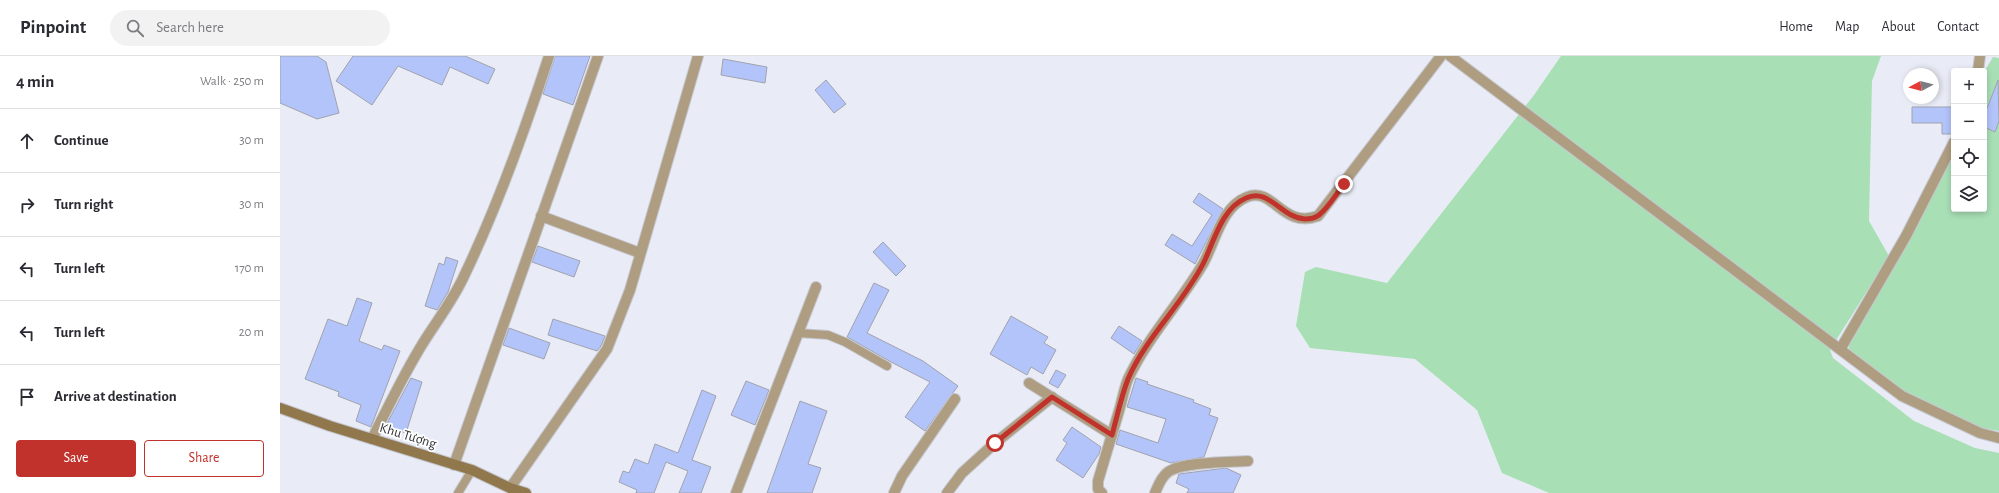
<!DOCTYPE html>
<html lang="en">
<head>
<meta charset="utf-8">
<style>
	body { margin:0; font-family:"Alegreya Sans",sans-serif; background:#f2f2f3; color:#2b2b33 }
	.controls { position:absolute; right:12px; top:12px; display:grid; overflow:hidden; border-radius:4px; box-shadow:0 2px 6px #0003 }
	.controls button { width:36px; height:36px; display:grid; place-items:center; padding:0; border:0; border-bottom:1px solid #e1e1e2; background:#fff; color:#2b2b33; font:20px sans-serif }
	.compass { position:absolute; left:1623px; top:12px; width:36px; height:36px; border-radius:50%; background:#fff; box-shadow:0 2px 6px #0003; rotate:263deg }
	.stop { position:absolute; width:12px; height:12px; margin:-9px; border:3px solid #c0322b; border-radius:50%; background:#fff }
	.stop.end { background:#c0322b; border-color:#fff; box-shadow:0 1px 4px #0008 }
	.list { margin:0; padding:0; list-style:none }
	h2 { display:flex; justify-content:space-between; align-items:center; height:52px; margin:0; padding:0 16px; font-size:17px }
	h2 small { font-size:13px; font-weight:400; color:#7c7c81 }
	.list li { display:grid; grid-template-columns:26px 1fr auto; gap:12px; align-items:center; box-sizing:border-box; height:64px; padding:0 16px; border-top:1px solid #e1e1e2 }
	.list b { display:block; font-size:15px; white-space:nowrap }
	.list em { font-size:13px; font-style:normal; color:#7c7c81 }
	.actions { display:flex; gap:8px; padding:12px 16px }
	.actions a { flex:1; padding:9px 0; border:1px solid #c0322b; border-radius:4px; text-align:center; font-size:14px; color:#c0322b }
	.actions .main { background:#c0322b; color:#fff }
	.icon { flex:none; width:22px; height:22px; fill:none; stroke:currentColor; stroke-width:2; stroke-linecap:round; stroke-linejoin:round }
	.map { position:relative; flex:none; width:1719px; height:437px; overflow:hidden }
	header { display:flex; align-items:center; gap:24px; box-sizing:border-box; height:56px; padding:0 20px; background:#fff; border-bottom:1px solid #e1e1e2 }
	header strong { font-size:19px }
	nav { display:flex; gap:22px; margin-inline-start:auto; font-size:14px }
	.search { width:280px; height:36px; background:#f2f2f3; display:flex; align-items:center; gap:10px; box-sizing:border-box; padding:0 14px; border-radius:22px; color:#7c7c81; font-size:15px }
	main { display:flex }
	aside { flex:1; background:#fff }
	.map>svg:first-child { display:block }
</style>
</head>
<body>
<header>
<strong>Pinpoint</strong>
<div class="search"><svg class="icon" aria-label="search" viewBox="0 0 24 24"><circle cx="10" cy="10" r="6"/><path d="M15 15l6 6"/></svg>Search here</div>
<nav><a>Home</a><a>Map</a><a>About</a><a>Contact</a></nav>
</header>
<main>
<aside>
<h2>4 min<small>Walk · 250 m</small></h2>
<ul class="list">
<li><svg class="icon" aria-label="ahead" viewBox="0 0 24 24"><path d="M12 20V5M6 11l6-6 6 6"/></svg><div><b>Continue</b></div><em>30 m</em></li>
<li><svg class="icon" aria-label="right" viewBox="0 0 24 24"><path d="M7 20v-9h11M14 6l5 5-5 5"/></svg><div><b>Turn right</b></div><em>30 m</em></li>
<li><svg class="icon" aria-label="left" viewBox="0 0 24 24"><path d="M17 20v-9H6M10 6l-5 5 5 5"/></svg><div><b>Turn left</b></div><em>170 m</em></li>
<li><svg class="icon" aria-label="left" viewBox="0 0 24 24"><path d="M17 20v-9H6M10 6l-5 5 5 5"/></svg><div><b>Turn left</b></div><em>20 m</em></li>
<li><svg class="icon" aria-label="arrive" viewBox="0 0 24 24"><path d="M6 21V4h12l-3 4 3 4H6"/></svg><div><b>Arrive at destination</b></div></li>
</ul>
<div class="actions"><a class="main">Save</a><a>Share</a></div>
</aside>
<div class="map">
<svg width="1719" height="437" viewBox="0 0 1719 437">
	<rect width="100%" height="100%" fill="#e9ecf6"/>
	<g fill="#a8dfb5">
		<path d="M1281 0H1601L1592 25 1589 165 1609 200 1550 294 1553 302 1634 365 1695 392 1719 397V437H1269L1222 417 1197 354 1135 303 1030 292 1016 270 1025 216 1036 211 1107 227 1254 39Z"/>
		<path d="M1713 1 1719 2V375L1702 372 1624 335 1569 293 1568 285 1674 99V153H1704V16Z"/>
	</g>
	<g fill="#b3c4fb" stroke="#a0a3ad">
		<path d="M0 0H37L46 6 59 57 37 63 0 47Z"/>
		<path d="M73 0H185L215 13 208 28 170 11 162 29 118 10 92 49 56 25Z"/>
		<path d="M275 0H310L293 49 263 38Z"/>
		<path d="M443 3 487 11 485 27 441 19Z"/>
		<path d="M546 24 566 48 554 57 535 34Z"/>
		<path d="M1718 24 1719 65 1715 76 1704 71V60Z"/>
		<path d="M1632 51H1673V78H1662V67H1632Z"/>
		<path d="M919 137 943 153 915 208 885 189 892 178 912 190 932 159 913 146Z"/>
		<path d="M603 186 626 210 616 220 593 196Z"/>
		<path d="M258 190 300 205 294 221 252 206Z"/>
		<path d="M166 201 178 205 168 236 157 254 145 250 159 207 164 209Z"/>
		<path d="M594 227 609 234 587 277 643 305 678 330 645 375 625 361 650 326 611 306 567 281Z"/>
		<path d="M77 242 92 247 79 285 102 294 104 289 120 295 91 371 76 365 81 349 58 340 59 336 25 323 48 263 67 270Z"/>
		<path d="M731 260 768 281 764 287 776 294 763 318 751 311 747 319 710 298Z"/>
		<path d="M273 263 325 280 321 290 317 295 268 279Z"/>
		<path d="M839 270 862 285 854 298 831 282Z"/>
		<path d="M229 272 270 287 264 303 223 289Z"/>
		<path d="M776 314 786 319 778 332 769 327Z"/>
		<path d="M131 322 142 326 126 377 105 371Z"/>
		<path d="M856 322 868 326 867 328 914 344 913 346 931 353 929 359 938 362 924 401 891 407 836 388 840 374 878 387 886 363 847 351Z"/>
		<path d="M466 325 489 334 475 369 451 359Z"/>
		<path d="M422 334 436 340 412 404 431 411 421 437H399L408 415 386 406 374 437H356L357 434 339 426 343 415 349 417 355 403 368 408 375 388 398 397Z"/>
		<path d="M520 345 547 355 528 408 541 412 532 437H487Z"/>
		<path d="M792 371 821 391 819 398 803 422 776 404 787 387 783 384Z"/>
		<path d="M946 412 961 419 953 437H907L909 433 896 427 899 418Z"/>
	</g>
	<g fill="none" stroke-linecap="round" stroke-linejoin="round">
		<defs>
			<g id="lane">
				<path d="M518 277 548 279 565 286 607 310"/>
				<path d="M178 437 192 414"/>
			</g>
			<g id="street">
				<path d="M1170 0 1622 340 1700 377 1719 382"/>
				<path d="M1698 15 1700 0"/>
				<path d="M261 160 360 197"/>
				<path d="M1561 292 1626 180 1674 86"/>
				<path d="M749 327 832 379"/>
				<path d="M92 383C107 353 122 322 140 292 155 267 173 245 185 218 219 147 245 74 269 0"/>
				<path d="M174 409 318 0"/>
				<path d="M230 432 327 293 350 234 418 0"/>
				<path d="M456 437 536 231"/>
				<path d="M614 437 622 420 675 343"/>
				<path d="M667 437 682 417 715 387 772 341"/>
				<path d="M822 437 818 433V425C825 402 832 378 839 355 842 345 844 333 848 323 867 282 900 247 923 208 935 187 941 151 967 141 993 130 1002 173 1038 160L1161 0"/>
				<path d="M875 437C878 430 881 421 888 416 902 406 949 406 968 405"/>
			</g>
			<path id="secondary" d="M0 352 50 370 192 414 230 432 246 437"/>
		</defs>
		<use href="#lane" stroke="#c5c7d0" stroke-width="10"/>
		<use href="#street" stroke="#c5c7d0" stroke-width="12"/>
		<use href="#secondary" stroke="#c5c7d0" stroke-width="12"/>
		<use href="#lane" stroke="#af9d81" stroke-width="8"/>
		<use href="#street" stroke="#af9d81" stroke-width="10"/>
		<use href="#secondary" stroke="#90774c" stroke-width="10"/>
	</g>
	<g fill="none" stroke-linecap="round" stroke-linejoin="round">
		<path stroke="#c0322b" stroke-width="5" d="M715 387 772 341 832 379C837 361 841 341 848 323 866 281 903 248 924 206 934 185 942 152 966 142 989 131 1001 162 1025 163 1030 163 1035 162 1039 159 1049 151 1056 138 1064 128"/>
	</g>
	<g text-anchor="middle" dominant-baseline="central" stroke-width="3.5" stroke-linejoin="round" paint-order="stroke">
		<g font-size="14" fill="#343539" stroke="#fff">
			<text transform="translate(128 380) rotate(17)">Khu Tượng</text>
		</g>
	</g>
</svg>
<div class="controls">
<button>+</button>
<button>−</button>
<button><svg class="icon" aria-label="locate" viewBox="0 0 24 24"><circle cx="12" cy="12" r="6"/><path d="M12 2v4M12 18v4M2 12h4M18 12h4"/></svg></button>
<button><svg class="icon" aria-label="layers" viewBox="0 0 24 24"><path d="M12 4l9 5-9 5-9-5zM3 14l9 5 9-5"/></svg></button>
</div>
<svg class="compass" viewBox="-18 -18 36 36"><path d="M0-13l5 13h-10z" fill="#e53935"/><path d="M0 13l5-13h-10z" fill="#7c7c81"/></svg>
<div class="stop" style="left:715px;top:387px"></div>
<div class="stop end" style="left:1064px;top:128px"></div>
</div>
</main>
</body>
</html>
